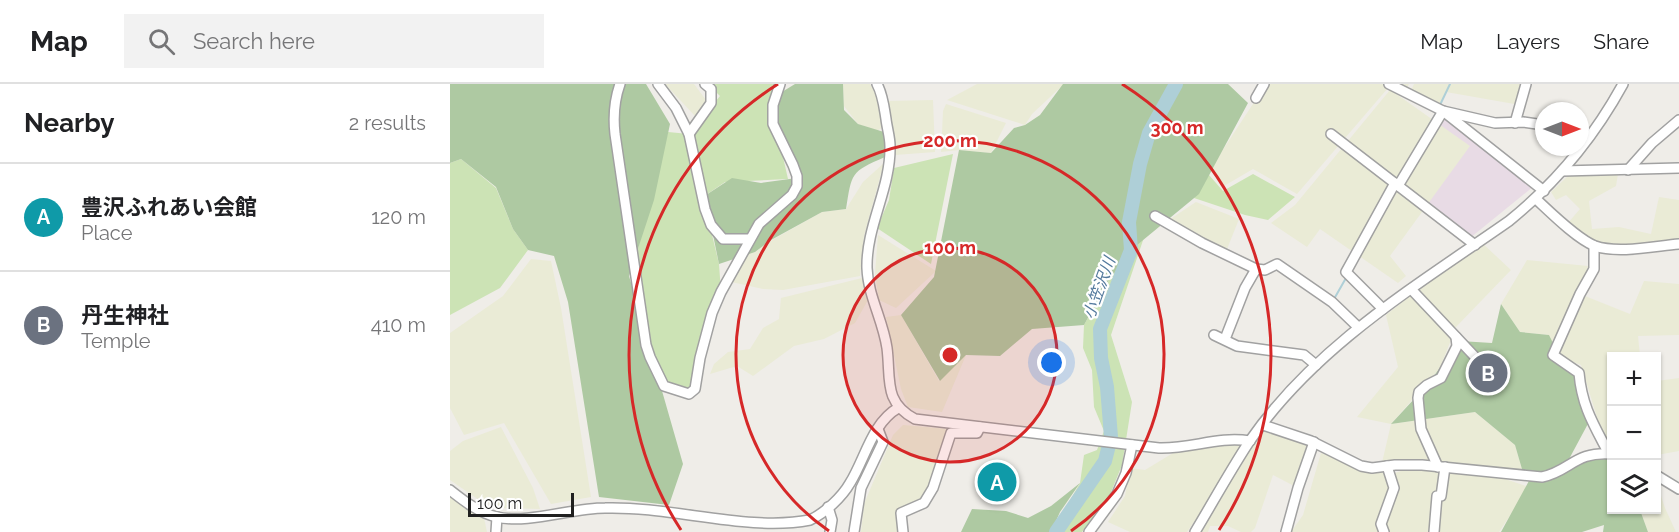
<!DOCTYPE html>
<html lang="en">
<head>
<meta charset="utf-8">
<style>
	body { margin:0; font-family:Raleway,"Noto Sans JP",sans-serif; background:#f2f2f2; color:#202124 }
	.controls { position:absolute; right:18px; bottom:18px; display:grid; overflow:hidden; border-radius:0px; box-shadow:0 2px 4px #0004 }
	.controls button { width:54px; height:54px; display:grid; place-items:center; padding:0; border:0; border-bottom:2px solid #e0e0e0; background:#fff; color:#202124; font:30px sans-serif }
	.compass { position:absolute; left:1085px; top:18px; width:54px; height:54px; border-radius:50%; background:#fff; box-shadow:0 2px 4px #0004; rotate:90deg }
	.scale { position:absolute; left:18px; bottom:15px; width:106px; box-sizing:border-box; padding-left:6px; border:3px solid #202020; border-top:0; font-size:16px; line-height:21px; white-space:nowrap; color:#202020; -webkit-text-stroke:4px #fff; paint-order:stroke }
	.you { position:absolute; left:602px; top:279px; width:21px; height:21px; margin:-15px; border:4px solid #fff; border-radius:50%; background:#1a73e8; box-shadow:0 0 0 9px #1a73e833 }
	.badge { display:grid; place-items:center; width:39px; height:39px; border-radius:50%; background:#1a73e8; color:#fff; font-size:20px; font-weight:700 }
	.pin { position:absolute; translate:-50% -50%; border:3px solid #fff; box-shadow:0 2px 6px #0006 }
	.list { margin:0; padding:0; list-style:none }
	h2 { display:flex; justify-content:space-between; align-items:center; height:78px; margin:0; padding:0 24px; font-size:26px }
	h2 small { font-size:20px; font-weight:400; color:#757577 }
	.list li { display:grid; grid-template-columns:39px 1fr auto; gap:18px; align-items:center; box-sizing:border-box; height:108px; padding:0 24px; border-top:2px solid #e0e0e0 }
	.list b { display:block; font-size:22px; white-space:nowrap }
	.list p { margin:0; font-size:20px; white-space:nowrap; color:#757577 }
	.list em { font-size:20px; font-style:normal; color:#757577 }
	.icon { flex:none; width:33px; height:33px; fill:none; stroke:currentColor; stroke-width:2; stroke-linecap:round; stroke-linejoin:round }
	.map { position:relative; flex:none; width:1229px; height:448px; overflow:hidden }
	header { display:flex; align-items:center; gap:36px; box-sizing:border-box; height:84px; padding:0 30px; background:#fff; border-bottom:2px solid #e0e0e0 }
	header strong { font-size:28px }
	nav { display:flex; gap:33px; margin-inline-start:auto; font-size:21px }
	.search { width:420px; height:54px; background:#f2f2f2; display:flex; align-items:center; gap:15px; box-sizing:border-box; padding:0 21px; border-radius:0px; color:#757577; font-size:22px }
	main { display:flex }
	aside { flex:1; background:#fff }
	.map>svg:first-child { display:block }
</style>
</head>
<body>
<header>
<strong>Map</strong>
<div class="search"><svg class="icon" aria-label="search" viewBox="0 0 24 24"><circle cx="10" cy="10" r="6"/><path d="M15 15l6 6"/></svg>Search here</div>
<nav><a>Map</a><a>Layers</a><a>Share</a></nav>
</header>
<main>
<aside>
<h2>Nearby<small>2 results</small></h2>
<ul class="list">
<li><span class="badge" style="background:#0f9aa8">A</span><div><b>豊沢ふれあい会館</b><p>Place</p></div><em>120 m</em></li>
<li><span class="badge" style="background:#6b7280">B</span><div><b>丹生神社</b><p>Temple</p></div><em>410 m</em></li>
</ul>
</aside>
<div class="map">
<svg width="1229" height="448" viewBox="0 0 1229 448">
	<rect width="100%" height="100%" fill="#efede8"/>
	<path fill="#e8dbe5" d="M992 30 1017 52 1084 102 1020 154 951 101Z"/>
	<g fill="#eaebd6">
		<path d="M215 0H244L256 16 246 33Z"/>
		<path d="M393 0H420L428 15 433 43 427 47 408 40 394 22Z"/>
		<path d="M527 0H614L582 30 575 41 497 16Z"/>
		<path d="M816 0H959L954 9 942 7 1020 62 940 172 956 192 948 199 870 145 857 163 821 139 845 121 940 6 938 4 847 110 803 85 774 102 761 84Z"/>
		<path d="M964 0H1076L1070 21 996 8 989 22 959 11Z"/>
		<path d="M483 16 485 68 445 71V54L437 17Z"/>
		<path d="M496 20 556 39 541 69 509 66 491 68 493 27Z"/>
		<path d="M434 79 414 152 410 192 333 206 313 205 277 197 291 172 305 168 317 159 372 128 396 125 413 98Z"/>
		<path d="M1168 90 1166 102 1139 117 1142 145 1169 143 1201 150 1209 113 1229 116V159L1163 164 1144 159 1118 139 1130 125 1116 111 1106 116 1101 108 1118 92Z"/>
		<path d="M746 118 789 135 775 170 716 138Z"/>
		<path d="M428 151 486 187 446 224 429 216 425 190Z"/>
		<path d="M1030 157 1061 186 1006 243 990 284 941 340 1025 328 1065 361 1074 392 1040 390 1079 403 1049 448H841L853 431 871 369 939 391 957 385 931 383 941 340 907 333 948 283 936 231Z"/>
		<path d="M81 175 101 177 111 224 141 413 101 420 54 339 14 351 0 324V249L53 212Z"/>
		<path d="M1077 176 1138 182 1130 210 1180 230 1194 197 1229 200V251L1188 252 1190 272H1162L1161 368 1157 366 1131 281 1103 271 1099 251 1070 248 1051 220Z"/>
		<path d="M412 194 418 216 405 239 374 255 344 262 303 292 287 282 260 290 264 280 278 268 300 265 313 244 329 235 331 214Z"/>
		<path d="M451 231 489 297 516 271 492 328 458 323 451 305 436 233Z"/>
		<path d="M1229 294V367L1207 371V297Z"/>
		<path d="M453 341 499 345 474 419 451 432 453 448H411L414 420 443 351Z"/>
		<path d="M813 341 861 357 848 404 823 391 805 444 801 448H791L778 442H760L758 448H745Z"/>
		<path d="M51 343 83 404 90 425 53 424 29 416 0 396V367L13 357Z"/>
		<path d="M773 355 797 362 737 448H680L658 438 675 412 680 384 695 386 733 363Z"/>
		<path d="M1207 400 1215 424 1226 448H1198L1190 426H1206Z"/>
		<path d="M0 411 34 434 37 448H0Z"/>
	</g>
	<g fill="#cce3b5">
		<path d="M258 0H326L323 29 338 95 275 98 253 113 269 180 271 208 245 305 214 302 196 261 184 180 218 48 239 50 270 12Z"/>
		<path d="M503 70 481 180 427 144 439 116 444 84Z"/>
		<path d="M11 75 46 104 63 145 78 166 50 204 0 231V79Z"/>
		<path d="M803 90 845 113 818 136 795 131 744 114 759 91 773 107Z"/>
		<path d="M711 103 661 251 682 318 672 381 659 413 632 448H602L630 399 634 371 647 366 654 347 644 323 642 286 633 264 634 241Z"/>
	</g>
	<g fill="#aec9a2">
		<path d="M0 0H196L220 40 204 116 179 192 233 380 219 421 149 413 118 218 104 172 78 166 63 145 46 103 11 75 0 79Z"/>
		<path d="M345 0H393L394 26 408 40 434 48 435 73C400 88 402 89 396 125L372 128 321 156 305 168 269 180 261 141 253 113 282 94 311 99 347 94 323 29 327 11Z"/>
		<path d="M613 0H778L798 19 749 110 681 166 657 199 634 241 582 245 550 272 516 271 490 297 451 231 484 193 509 66 541 69 564 44 575 41 590 31Z"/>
		<path d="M1051 220 1070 248 1099 251 1106 265 1130 297 1140 336 1118 377 1144 370 1161 374 1162 426H1190L1198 448H1153L1154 441 1132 448H1051L1080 395 1074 392 1065 361 1025 328 941 340 977 301 1010 257 1042 259Z"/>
		<path d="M630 399 610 428 601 448H511L522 425 556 427 578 434 601 422Z"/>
	</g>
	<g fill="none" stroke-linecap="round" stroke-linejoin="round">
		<g stroke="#aecfd7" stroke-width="2">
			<path d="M989 23 1000 0"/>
			<path d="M979 41 987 28"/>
			<path d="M884 215 896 194"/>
		</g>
		<path stroke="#aecfd7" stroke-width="14" d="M606 448 655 377 661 353 657 303 651 274 650 245 681 166 679 138 690 80 699 49 726 0"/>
		<defs>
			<g id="minor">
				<path d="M170 0C164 17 163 32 165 50L196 261 200 273 214 302 239 310 245 305 250 274 262 229 271 208 309 140 342 111 347 102V92L343 81 323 40V21L330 0"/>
				<path d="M208 0 226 24 239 50 255 125 261 141 273 155H300"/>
				<path d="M427 0C433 11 434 23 436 35 437 44 440 53 440 62 441 104 416 142 417 184 418 212 433 236 437 264 441 295 433 318 465 335L709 364C742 365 767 352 800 357"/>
				<path d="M939 0 993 27 1045 39 1073 38 1094 41"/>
				<path d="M806 14 814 0"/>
				<path d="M1065 39 1076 0"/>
				<path d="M239 50 261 19V5L255 0"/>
				<path d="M881 50 1025 161"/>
				<path d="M1178 86 1202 59 1229 36"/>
				<path d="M1112 87 1229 84"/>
				<path d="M948 102 993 27 1094 107"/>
				<path d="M1086 115C1100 128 1127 155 1145 162 1168 170 1205 162 1229 160"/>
				<path d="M705 132 752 159 806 185 815 186 827 180 882 218 908 243"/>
				<path d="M1144 162V185L1130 210 1103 271 1129 289C1132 323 1144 341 1159 370"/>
				<path d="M961 205 1027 275"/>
				<path d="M933 225 896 188 945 99"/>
				<path d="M764 251 787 262 854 271 866 281"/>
				<path d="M775 255 795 204 806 185"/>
				<path d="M813 341 861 357 911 382 922 384 945 381H972L1092 393C1121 387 1124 367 1162 370"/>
				<path d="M988 383 971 345 968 314 969 308 977 301 991 294 1007 262 1006 253"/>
				<path d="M1206 391 1229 405"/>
				<path d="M0 406C14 417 29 429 47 433 78 440 122 424 155 424 222 422 298 448 360 436 375 429 392 413 400 399 415 375 422 339 448 324"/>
				<path d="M378 423 382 436 380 448"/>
				<path d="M46 448 47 433"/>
				<path d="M404 448 411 404 433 358 428 345"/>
				<path d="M453 448 451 429 474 419 483 404 501 349H527L530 343"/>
				<path d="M639 448 667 410 676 389 682 361"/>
				<path d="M745 448C763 418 780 387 799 358 865 262 966 202 1059 137 1106 99 1144 53 1173 0"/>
				<path d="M836 448 848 404 864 358"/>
				<path d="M934 448 931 440 944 404 937 382"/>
				<path d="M984 448 987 412H991L995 383"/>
			</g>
		</defs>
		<use href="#minor" stroke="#a1a1a1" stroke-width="12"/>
		<use href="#minor" stroke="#fff" stroke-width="9"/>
	</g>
	<circle cx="500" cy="271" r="107" fill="#d62828" fill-opacity=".12"/>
	<g fill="none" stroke="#d62828" stroke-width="3">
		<circle cx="500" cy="271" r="107"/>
		<path d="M379 447A214 214 0 1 1 621 447"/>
		<path d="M231 446A321 321 0 0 1 328 0M672 0A321 321 0 0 1 769 446"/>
	</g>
	<g text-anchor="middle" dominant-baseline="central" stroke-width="4.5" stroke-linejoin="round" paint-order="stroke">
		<g font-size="16" font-style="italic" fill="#547a9d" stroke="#fff">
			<text transform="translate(649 204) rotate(-70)">小笠沢川</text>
		</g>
	</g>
	<circle cx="500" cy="271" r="9" fill="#d62828" stroke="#fff" stroke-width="3"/>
	<g font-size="18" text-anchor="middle" font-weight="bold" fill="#d62828" stroke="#fff" stroke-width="4.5" stroke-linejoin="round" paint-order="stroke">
		<text x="727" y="50">300 m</text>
		<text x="500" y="63">200 m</text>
		<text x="500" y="170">100 m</text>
	</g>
</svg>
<div class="controls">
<button>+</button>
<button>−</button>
<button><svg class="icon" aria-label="layers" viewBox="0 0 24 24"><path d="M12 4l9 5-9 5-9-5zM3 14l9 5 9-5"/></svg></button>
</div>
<svg class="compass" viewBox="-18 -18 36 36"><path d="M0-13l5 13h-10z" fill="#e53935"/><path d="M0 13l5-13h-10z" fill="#757577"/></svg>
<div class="scale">100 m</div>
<div class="you"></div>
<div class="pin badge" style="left:547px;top:398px;background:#0f9aa8">A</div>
<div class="pin badge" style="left:1038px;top:289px;background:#6b7280">B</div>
</div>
</main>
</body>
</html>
